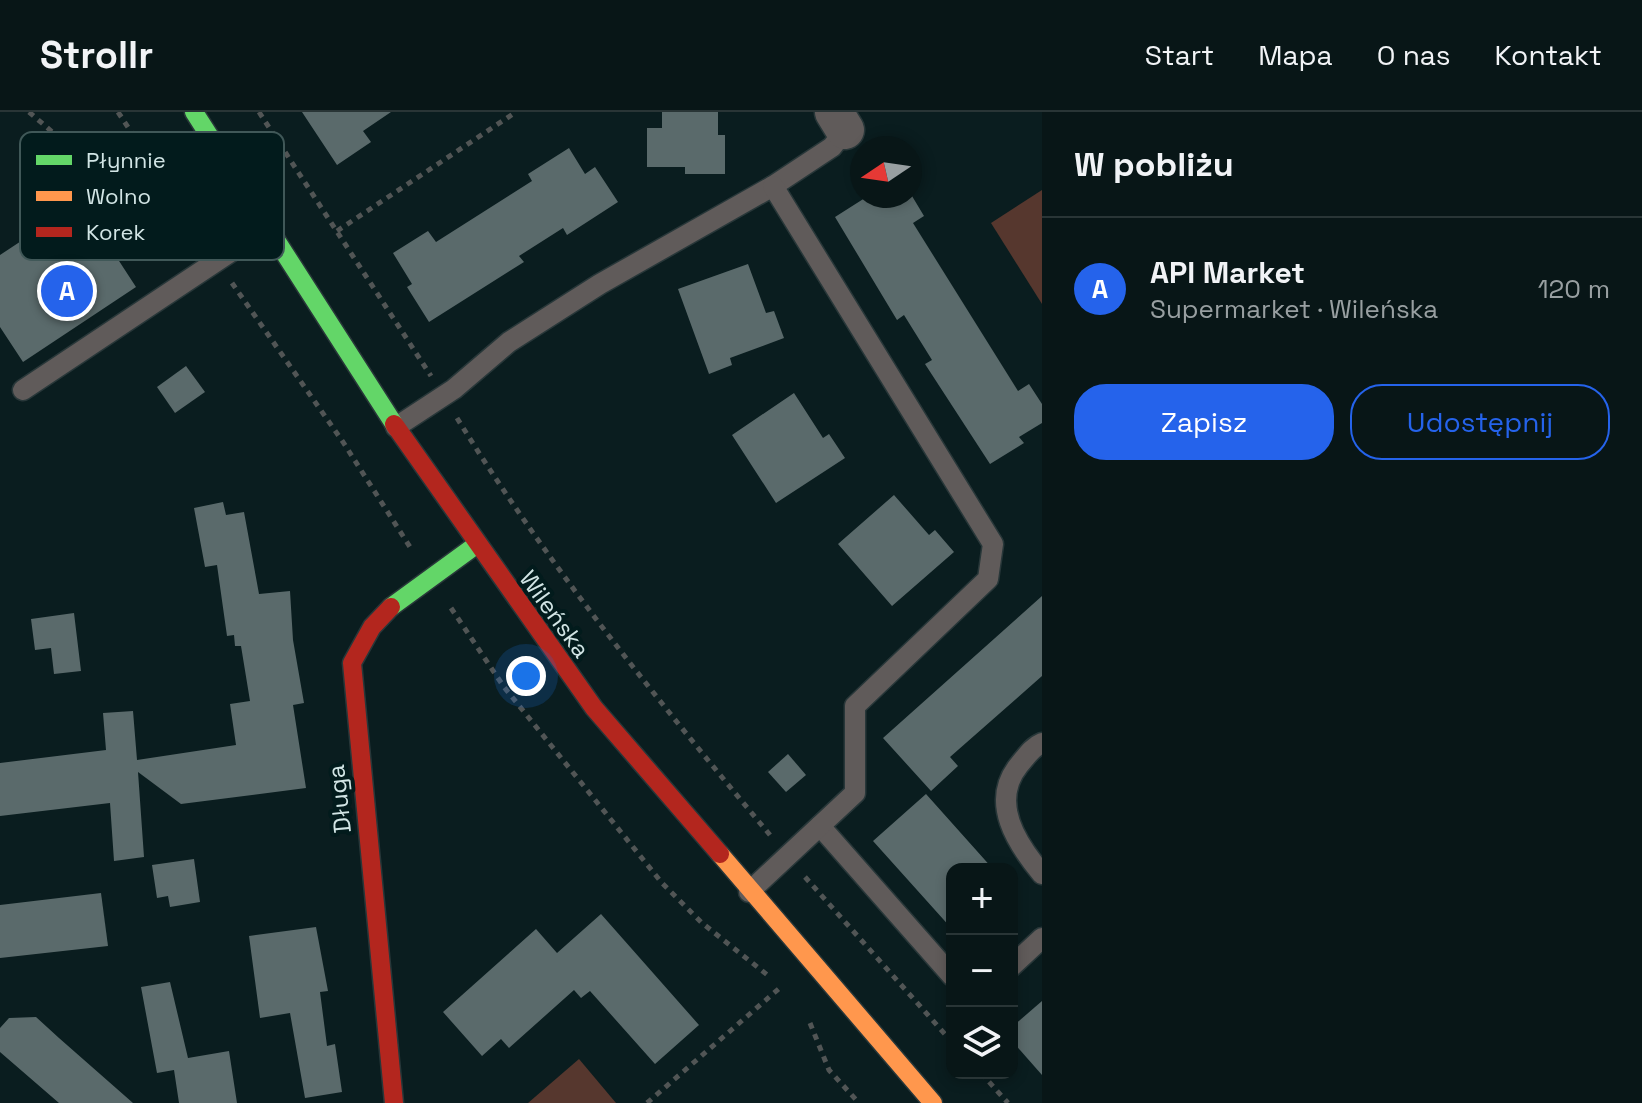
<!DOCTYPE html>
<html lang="pl">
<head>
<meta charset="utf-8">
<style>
	body { margin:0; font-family:"Space Grotesk",sans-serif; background:#111f20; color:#f1f3f6 }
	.controls { position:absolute; right:24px; bottom:24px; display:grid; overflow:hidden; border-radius:16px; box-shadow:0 4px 12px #0003 }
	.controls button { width:72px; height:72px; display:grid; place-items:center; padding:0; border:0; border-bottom:2px solid #293536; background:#081617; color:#f1f3f6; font:40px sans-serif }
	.compass { position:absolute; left:850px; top:24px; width:72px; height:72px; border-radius:50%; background:#081617; box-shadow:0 4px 12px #0003; rotate:257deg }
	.you { position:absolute; left:526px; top:564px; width:28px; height:28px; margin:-20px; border:6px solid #fff; border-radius:50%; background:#1a73e8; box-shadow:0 0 0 12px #1a73e833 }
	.badge { display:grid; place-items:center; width:52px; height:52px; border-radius:50%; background:#2563eb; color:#fff; font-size:26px; font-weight:700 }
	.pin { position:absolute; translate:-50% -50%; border:4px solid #fff; box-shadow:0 2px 8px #0006 }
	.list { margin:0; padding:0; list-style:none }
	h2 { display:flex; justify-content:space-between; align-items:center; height:104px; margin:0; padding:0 32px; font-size:34px }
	h2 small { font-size:26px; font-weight:400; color:#989fa1 }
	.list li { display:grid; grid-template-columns:52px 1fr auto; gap:24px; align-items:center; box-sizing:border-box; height:144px; padding:0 32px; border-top:2px solid #293536 }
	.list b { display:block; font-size:30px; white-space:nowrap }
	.list p { margin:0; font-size:26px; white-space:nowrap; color:#989fa1 }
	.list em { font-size:26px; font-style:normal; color:#989fa1 }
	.actions { display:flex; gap:16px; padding:24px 32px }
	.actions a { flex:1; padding:18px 0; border:2px solid #2563eb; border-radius:32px; text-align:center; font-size:28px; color:#2563eb }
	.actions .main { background:#2563eb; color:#fff }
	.icon { flex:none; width:44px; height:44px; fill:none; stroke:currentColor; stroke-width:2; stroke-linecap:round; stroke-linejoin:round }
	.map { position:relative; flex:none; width:1042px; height:991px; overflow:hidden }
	header { display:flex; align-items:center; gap:48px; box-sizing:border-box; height:112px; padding:0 40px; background:#081617; border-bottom:2px solid #293536 }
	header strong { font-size:38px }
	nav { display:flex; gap:44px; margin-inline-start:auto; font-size:28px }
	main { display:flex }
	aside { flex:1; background:#081617 }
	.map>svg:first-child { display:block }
</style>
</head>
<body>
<header>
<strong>Strollr</strong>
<nav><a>Start</a><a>Mapa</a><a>O nas</a><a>Kontakt</a></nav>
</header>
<main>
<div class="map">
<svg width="1042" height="991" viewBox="0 0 1042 991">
	<rect width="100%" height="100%" fill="#0a1d1f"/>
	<g fill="#56372e">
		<path d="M1042 78V192L991 111Z"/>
		<path d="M579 947 616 991H528Z"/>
	</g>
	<g fill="#5a6a6b">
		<path d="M302 0H391L363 19 371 30 337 53Z"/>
		<path d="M662 0H718V23H725V62H685V55H647V16H662Z"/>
		<path d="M569 36 585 62 595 55 618 90 567 123 563 116 519 144 524 150 429 210 407 175 412 172 393 141 428 119 436 130 532 69 528 62Z"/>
		<path d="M868 84H912L924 104 913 111 1018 279 1029 272 1042 292V311L1019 325 1024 331 990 352 925 252 932 248 904 203 897 208 835 105Z"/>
		<path d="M50 110 71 142 91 129 98 139 108 132 136 175 23 250 0 215V143Z"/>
		<path d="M748 152 766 201 774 199 784 226 730 246 732 253 709 262 678 177Z"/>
		<path d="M186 254 205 280 175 301 157 275Z"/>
		<path d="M794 281 823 326 829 322 845 346 776 391 732 323Z"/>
		<path d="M894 383 929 423 935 418 954 440 892 494 838 432Z"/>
		<path d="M223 390 226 403 244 400 259 482 290 479 293 528 304 591 293 593 306 676 181 692 138 660 144 745 114 749 110 691 0 704V651L106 638 103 601 133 599 137 648 236 633 230 592 250 589 241 534H235L234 523 227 524 217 453 205 455 194 396Z"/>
		<path d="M1042 484V564L950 645 958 654 931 679 883 626Z"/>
		<path d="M74 501 81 559 54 562 51 536 35 538 31 507Z"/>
		<path d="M788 642 806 663 786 680 768 660Z"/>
		<path d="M926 682 993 757H952V817L873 729Z"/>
		<path d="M194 747 200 790 170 795 168 784 157 786 152 753Z"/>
		<path d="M101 781 108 834 0 846V793Z"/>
		<path d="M601 802 699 913 655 952 590 879 581 886 574 878 509 936 501 927 482 944 443 900 536 817 557 841Z"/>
		<path d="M316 815 328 879 320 880 327 934 335 932 342 980 305 986 290 901 260 906 249 824Z"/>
		<path d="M170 870 188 946 229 939 237 991H179L174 958 157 961 141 875Z"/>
		<path d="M1042 889V963L1012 929V915Z"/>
		<path d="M36 905 59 926 133 991H59L0 940V916L9 906Z"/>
	</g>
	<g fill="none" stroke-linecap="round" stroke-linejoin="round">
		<defs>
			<g id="lane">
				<path d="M23 278 268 115"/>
				<path d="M396 315 454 277 509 230 600 172 773 74 832 35 845 18"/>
				<path d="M1042 631C1032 635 1026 645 1019 653 989 690 1017 732 1042 762"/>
				<path d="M820 714 952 864"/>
				<path d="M749 780 855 681V594L988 467 993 432 773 74"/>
				<path d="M1012 854 1042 826"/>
			</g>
			<path id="street" d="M834 0 845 18"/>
			<g id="fast">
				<path d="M194 0 394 312"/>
				<path d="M391 495 476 433"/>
			</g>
			<path id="slow" d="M720 742 933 991"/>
			<g id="jam">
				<path d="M394 312 594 596 720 742"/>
				<path d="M391 495 372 515 352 551 394 991"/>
			</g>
		</defs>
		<use href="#lane" stroke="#283739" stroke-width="23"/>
		<use href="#street" stroke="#283739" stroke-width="41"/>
		<use href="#fast" stroke="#283739" stroke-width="21"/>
		<use href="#slow" stroke="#283739" stroke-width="21"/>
		<use href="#jam" stroke="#283739" stroke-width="21"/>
		<g stroke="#515555" stroke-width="5" stroke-dasharray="6 6" stroke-linecap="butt">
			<path d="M29 0 92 54 133 64 152 51"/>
			<path d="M118 0 204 130"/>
			<path d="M259 0 431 264"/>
			<path d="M182 97 204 81"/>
			<path d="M337 119 516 0"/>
			<path d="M232 171 343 330 410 435"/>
			<path d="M457 306C549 455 659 590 770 723"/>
			<path d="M451 496 504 575 662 771 702 811 770 865"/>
			<path d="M805 765 952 930"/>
			<path d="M810 911 829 958 859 991"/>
			<path d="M981 961 1008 991"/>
			<path d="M647 991 782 874"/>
		</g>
		<use href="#lane" stroke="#605b5a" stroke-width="20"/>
		<use href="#street" stroke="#605b5a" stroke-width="38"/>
		<use href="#fast" stroke="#63d668" stroke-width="18"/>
		<use href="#slow" stroke="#ff974d" stroke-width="18"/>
		<use href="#jam" stroke="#b3261e" stroke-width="18"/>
	</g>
	<g text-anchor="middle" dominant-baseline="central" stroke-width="8" stroke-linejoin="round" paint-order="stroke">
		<g font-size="24" fill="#d2e5e5" stroke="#021b1c">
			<text transform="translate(555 502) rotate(54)">Wileńska</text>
			<text transform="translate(339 687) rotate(-96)">Długa</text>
		</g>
	</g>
	<rect x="20" y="20" width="264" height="128" rx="12" fill="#021b1c" stroke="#405858" stroke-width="2"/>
	<rect x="36" y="43" width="36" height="10" fill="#63d668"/>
	<rect x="36" y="79" width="36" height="10" fill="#ff974d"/>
	<rect x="36" y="115" width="36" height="10" fill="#b3261e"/>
	<g font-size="22" fill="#d2e5e5">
		<text x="86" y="56">Płynnie</text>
		<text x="86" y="92">Wolno</text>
		<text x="86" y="128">Korek</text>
	</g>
</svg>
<div class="controls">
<button>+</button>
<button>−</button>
<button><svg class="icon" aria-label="layers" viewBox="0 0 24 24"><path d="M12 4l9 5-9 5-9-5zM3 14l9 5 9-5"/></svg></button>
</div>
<svg class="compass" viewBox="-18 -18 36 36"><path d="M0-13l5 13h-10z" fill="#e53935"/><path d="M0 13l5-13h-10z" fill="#989fa1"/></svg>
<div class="you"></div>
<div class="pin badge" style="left:67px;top:179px">A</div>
</div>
<aside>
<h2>W pobliżu<small></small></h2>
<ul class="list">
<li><span class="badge">A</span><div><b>API Market</b><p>Supermarket · Wileńska</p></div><em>120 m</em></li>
</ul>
<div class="actions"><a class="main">Zapisz</a><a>Udostępnij</a></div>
</aside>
</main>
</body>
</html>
